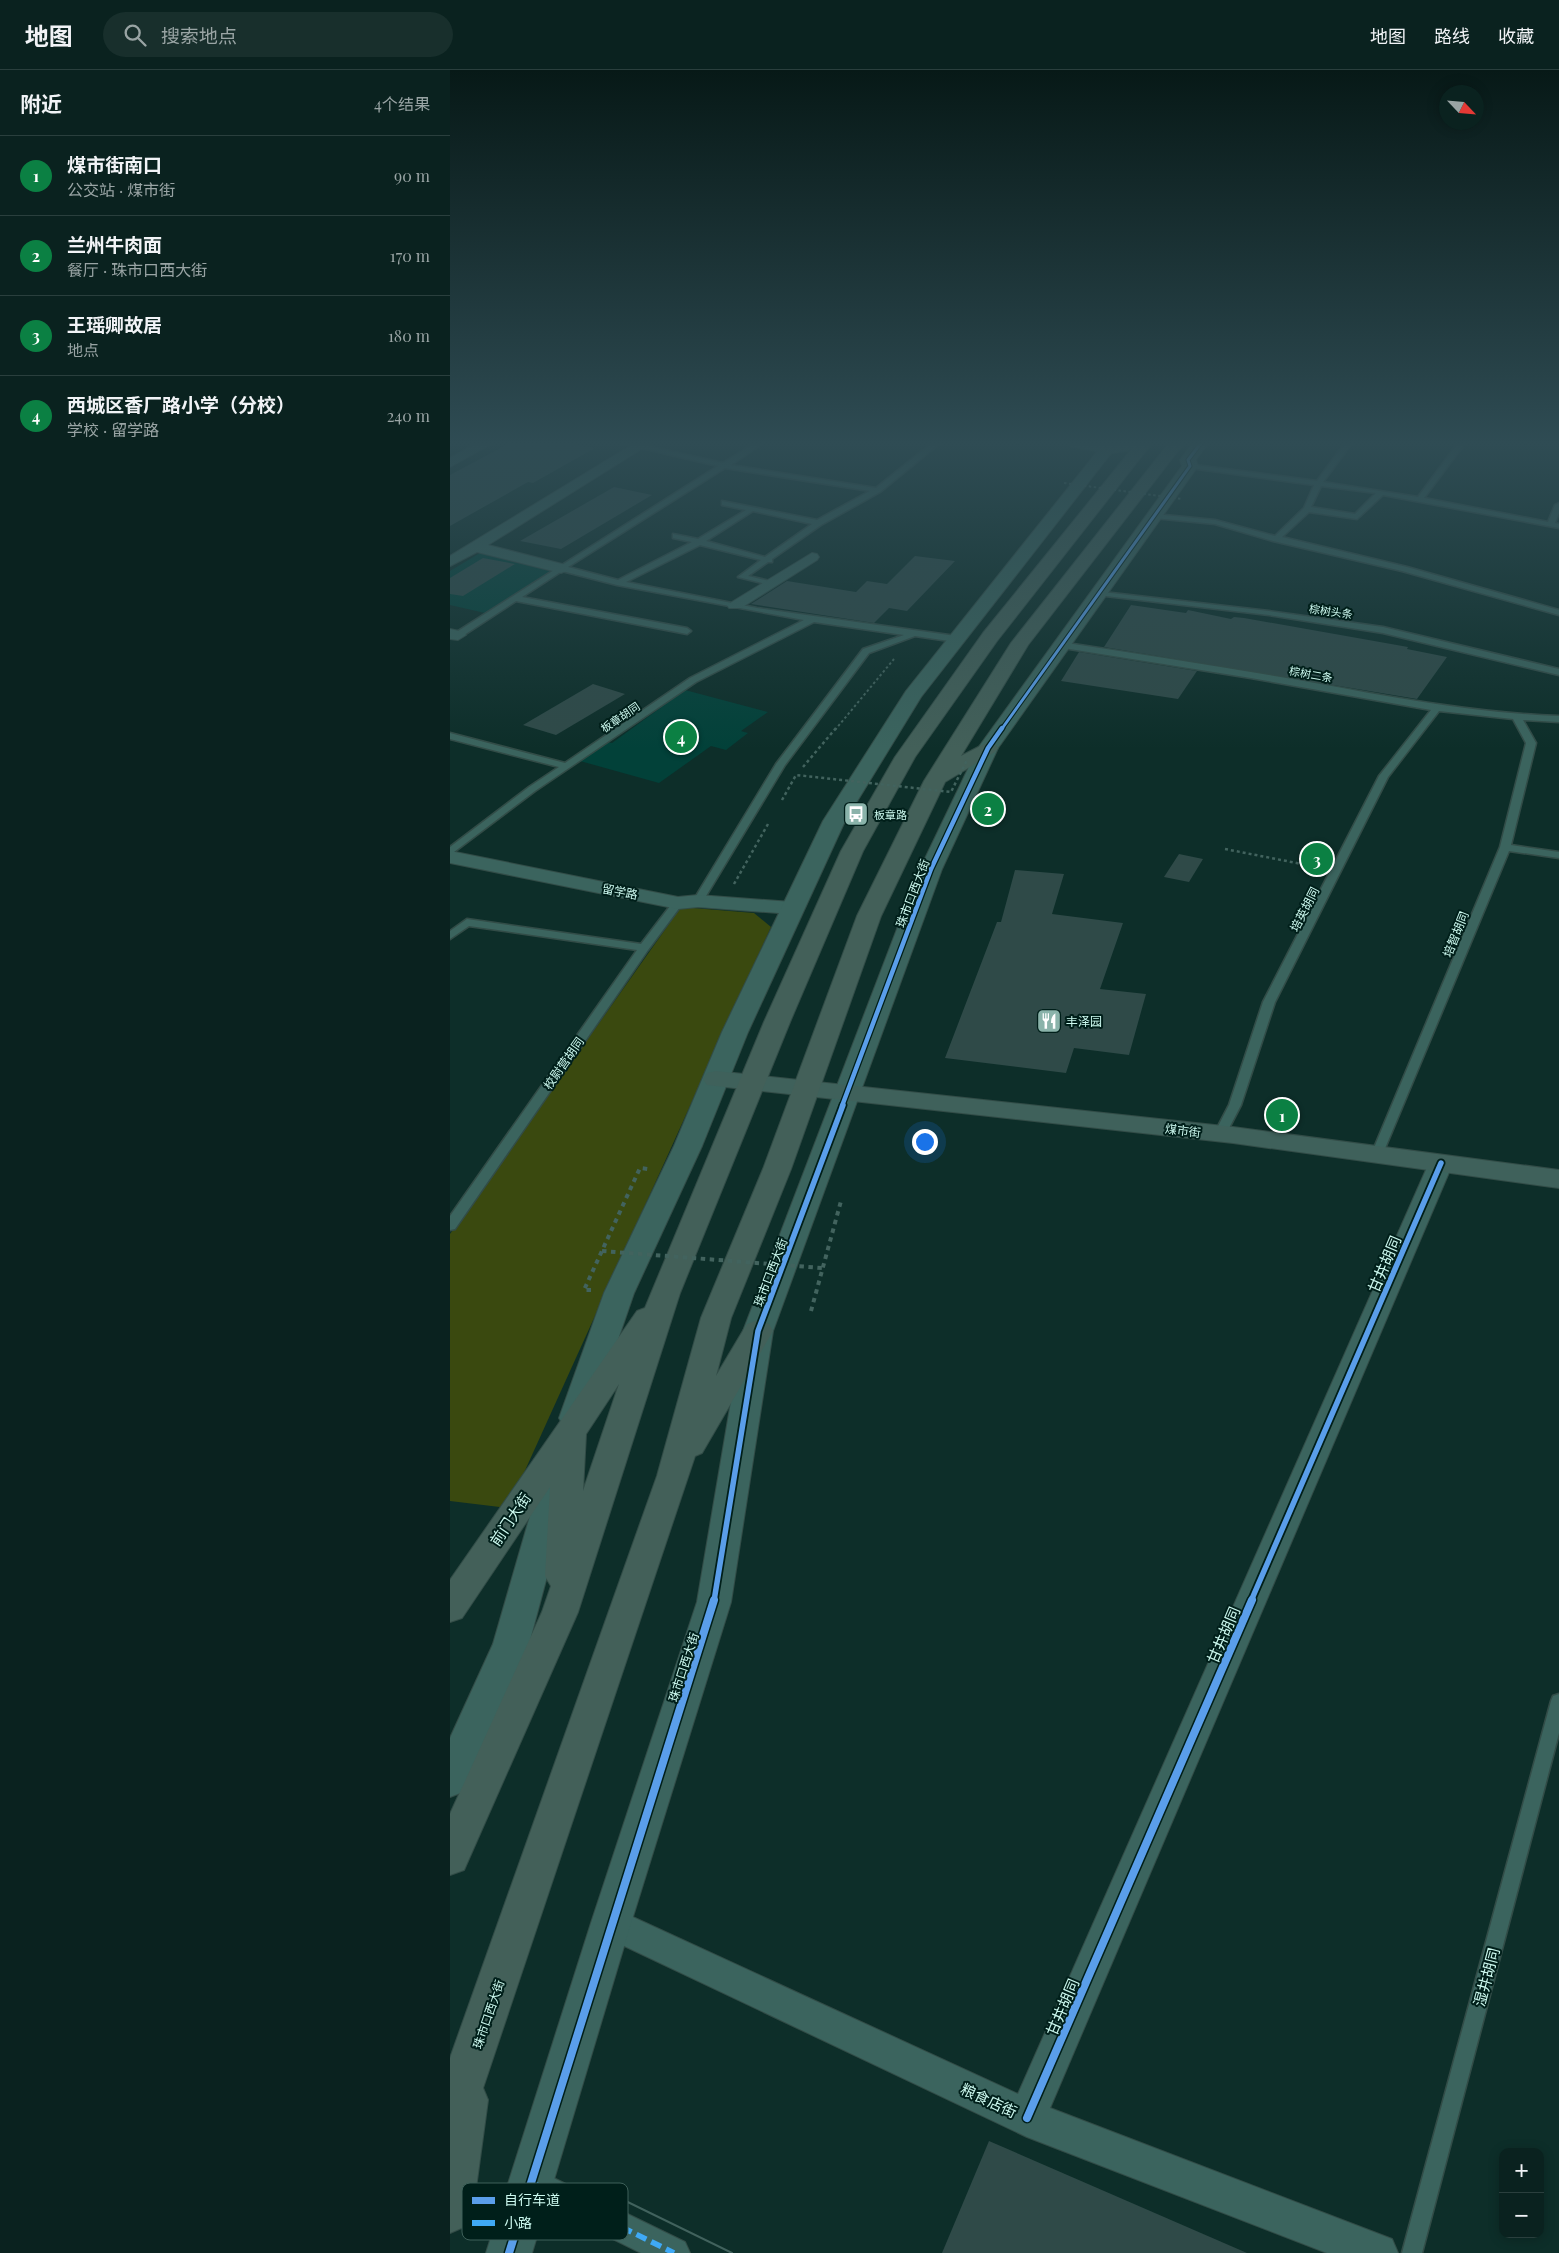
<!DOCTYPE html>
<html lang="zh">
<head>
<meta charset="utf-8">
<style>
	body { margin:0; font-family:"Playfair Display","Noto Sans SC",serif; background:#182f2c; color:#f1f3f6 }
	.controls { position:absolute; right:15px; bottom:15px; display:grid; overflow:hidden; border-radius:10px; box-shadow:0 2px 12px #0003 }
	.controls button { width:45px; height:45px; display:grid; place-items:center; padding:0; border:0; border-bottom:1px solid #2a3f3d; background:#0a221f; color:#f1f3f6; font:25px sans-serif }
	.compass { position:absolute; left:989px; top:15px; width:45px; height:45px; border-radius:50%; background:#0a221f; box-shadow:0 2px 12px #0003; rotate:116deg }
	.you { position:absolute; left:474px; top:1071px; width:18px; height:18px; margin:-12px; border:4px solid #fff; border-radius:50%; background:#1a73e8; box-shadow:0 0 0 8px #1a73e833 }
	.badge { display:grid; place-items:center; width:32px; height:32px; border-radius:50%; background:#0b8043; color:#fff; font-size:16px; font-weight:700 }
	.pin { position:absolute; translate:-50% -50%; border:2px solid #fff; box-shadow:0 1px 5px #0006 }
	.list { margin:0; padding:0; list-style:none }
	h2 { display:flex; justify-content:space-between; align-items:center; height:65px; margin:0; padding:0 20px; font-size:21px }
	h2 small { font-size:16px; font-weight:400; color:#99a4a4 }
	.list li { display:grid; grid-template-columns:32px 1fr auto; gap:15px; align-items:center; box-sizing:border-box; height:80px; padding:0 20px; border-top:1px solid #2a3f3d }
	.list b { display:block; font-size:19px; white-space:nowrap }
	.list p { margin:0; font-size:16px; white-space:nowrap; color:#99a4a4 }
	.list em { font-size:16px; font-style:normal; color:#99a4a4 }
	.icon { flex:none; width:28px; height:28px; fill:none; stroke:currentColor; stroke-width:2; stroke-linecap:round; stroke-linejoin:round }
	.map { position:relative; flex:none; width:1109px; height:2183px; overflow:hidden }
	header { display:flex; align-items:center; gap:30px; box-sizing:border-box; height:70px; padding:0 25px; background:#0a221f; border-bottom:1px solid #2a3f3d }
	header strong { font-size:24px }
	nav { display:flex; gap:28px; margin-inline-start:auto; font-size:18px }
	.search { width:350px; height:45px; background:#182f2c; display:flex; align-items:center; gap:12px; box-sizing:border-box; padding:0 18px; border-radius:28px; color:#99a4a4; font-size:19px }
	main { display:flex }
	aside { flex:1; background:#0a221f }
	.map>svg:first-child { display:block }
</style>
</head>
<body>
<header>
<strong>地图</strong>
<div class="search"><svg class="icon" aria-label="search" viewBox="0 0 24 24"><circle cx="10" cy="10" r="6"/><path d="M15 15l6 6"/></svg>搜索地点</div>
<nav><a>地图</a><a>路线</a><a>收藏</a></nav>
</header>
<main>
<aside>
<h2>附近<small>4个结果</small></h2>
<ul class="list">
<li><span class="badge">1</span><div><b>煤市街南口</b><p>公交站 · 煤市街</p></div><em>90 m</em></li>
<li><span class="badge">2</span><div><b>兰州牛肉面</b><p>餐厅 · 珠市口西大街</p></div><em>170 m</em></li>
<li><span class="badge">3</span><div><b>王瑶卿故居</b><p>地点</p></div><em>180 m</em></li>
<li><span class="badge">4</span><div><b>西城区香厂路小学（分校）</b><p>学校 · 留学路</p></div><em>240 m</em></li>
</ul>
</aside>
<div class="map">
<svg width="1109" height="2183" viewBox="0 0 1109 2183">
	<rect width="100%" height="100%" fill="#0d2e29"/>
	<g fill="#024139">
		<path d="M30 483 104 499 35 543 0 535V501Z"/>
		<path d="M235 620 318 642 291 661 298 663 276 680 261 676 209 713 130 691 157 672 162 673Z"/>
	</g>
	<path fill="#3a490f" d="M231 837 304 843 321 857 58 1438 0 1431V1164Z"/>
	<g fill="#2f4a48">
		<path d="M60 373H114L145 378 83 413 78 412 0 456V405Z"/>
		<path d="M164 417 202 425 111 479 70 471Z"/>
		<path d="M465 486 505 491 457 541 439 538 424 553 301 534 337 511 406 522 417 511 437 514Z"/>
		<path d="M33 488 65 494 13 526 0 524V508Z"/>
		<path d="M681 535 736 543 738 540 781 549 784 547 794 548 958 577 957 579 997 587 967 629 654 577Z"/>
		<path d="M629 582 747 601 728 629 611 611Z"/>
		<path d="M143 614 175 624 106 665 73 655Z"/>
		<path d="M729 784 753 789 739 812 714 807Z"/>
		<path d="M565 800 614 804 602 844 673 853 650 919 696 924 679 985 624 978 616 1003 495 988 547 852H551Z"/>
		<path d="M539 2071 797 2183H492Z"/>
	</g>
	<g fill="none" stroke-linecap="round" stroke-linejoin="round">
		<defs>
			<g id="service">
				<path d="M170 373H184L273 393 305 373H313L281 395 426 418 482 373H490L430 422 371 455 322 489V492H318L298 506 320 511V515L288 507 311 490 250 475 176 512 307 538 506 566 510 569 506 572 465 566 419 583 335 695 253 831 248 834 243 831 326 694 413 579 454 565 364 552 246 612 85 721 0 785V777L79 717 109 697 0 669V663L115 693 240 608 354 550 167 515 112 501 72 527 237 558 241 561 237 564 66 531 11 567H5V563L268 396ZM275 398 420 421 367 450 272 431V435L296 440 248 469 223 464V468L242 472 168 510 118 497ZM303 441 362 454 315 487 256 471Z"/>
				<path d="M895 373H902L873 412 968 427 1008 373H1015L974 428 1098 452 1105 435 1109 433V443L1105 453 1109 454V458L933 425 907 449 859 442 832 467 957 497 1109 540V545L952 501 823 471 765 454 704 448 700 446 704 444 765 450 825 466 854 438 864 415 740 398 736 396 737 394 867 411ZM871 416 926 423 905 444 861 437Z"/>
				<path d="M644 521 819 541 933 557 1109 599V605L933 563 819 545 647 525 643 523Z"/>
				<path d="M610 572C695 585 780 598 865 613 946 628 1026 643 1109 646V652L1073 650 1086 673 1061 775 1109 782V788L1059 781 931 1088 927 1089 921 1085 1050 777 1076 673 1063 649 989 641 938 707 825 932 791 1035 776 1064 770 1068 764 1064 779 1035 813 932 929 706 981 640 801 608 607 577 606 575Z"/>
				<path d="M228 830 233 833 198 880 5 1159 0 1160V1146L187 880 19 856 0 869V861L17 849 191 874 224 831Z"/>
				<path d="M1109 1624V1663L972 2183H952L1101 1631 1103 1626Z"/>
			</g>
			<path id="pedestrian" d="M83 2098 235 2172 240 2183H191L72 2124 68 2113 72 2102Z"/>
			<g id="minor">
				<path d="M27 373H43L0 397V388Z"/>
				<path d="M185 373H201L38 475 116 495 119 498 116 501 111 503 27 482 0 496V486Z"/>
				<path d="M617 373H647L662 376 664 379 657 383 623 377Z"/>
				<path d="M362 483 367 484 369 487 367 490 291 538H279L277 535Z"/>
				<path d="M0 559 14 562 16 565 8 570 0 569Z"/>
				<path d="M0 781 228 827 248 825 342 832 349 834 352 838 349 842 342 844 248 837 228 839 0 793Z"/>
				<path d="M991 1086 999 1088 1003 1093 600 2038 942 2169 948 2183H877L577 2067 149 1864 144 1853 149 1842 161 1837 568 2024 979 1093 983 1088Z"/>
			</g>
			<g id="tertiary">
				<path d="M654 373H669L471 627 395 751 298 962 252 1076 184 1223 141 1348 136 1356 125 1360 114 1356 109 1348 154 1223 224 1076 272 962 373 751 456 621Z"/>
				<path d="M743 373H758L746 390 748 396 548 678 492 799 323 1261 281 1532 181 1853 82 2183H36L141 1853 247 1532 293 1261 470 799 528 678 732 396 730 390Z"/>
				<path d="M109 1389 121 1392 125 1401 79 1574 13 1722 0 1727V1668L43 1574 93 1401 97 1392Z"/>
			</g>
			<path id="secondary" d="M266 1001 783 1057 1109 1100V1118L783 1073 257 1015 253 1009 257 1003Z"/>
			<g id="primary">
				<path d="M665 373H702L547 571 465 687 413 781 340 952 230 1223 128 1542 14 1800 0 1805V1744L92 1542 101 1516 95 1506 100 1417 12 1548 0 1552V1510L187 1241 195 1238 314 952 391 781 445 687 533 563 681 380 657 384 649 379 652 376ZM169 1314 133 1421 136 1364Z"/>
				<path d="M719 373H734L578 575 511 686 538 672 545 674 548 678 545 682 495 712 431 846 341 1099 281 1248 266 1306 297 1254 308 1250 319 1254 323 1261 252 1383 245 1386 33 2018 38 2030 23 2140 16 2156 0 2163V1988L207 1406 251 1248 313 1099 407 846 474 711 561 573Z"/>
			</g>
		</defs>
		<use href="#service" stroke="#324c47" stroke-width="3"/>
		<use href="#pedestrian" stroke="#324c47" stroke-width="2"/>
		<use href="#minor" stroke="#324c47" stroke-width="2"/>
		<use href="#tertiary" stroke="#324c47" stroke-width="2"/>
		<use href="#secondary" stroke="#324c47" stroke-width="2"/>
		<use href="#primary" stroke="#324c47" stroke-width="2"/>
		<path stroke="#42635e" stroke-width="2" stroke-dasharray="2.5 2.5" stroke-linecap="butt" d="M385 660 444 589"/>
		<g stroke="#42635e" stroke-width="2.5" stroke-dasharray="3 3" stroke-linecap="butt">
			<path d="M353 697 386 658"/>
			<path d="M775 779 867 797"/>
			<path d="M284 814 318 754"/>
		</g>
		<g stroke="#42635e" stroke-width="4" stroke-dasharray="4.5 4.5" stroke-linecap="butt">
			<path d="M141 1220H134L190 1098 198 1099"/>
			<path d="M361 1241 391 1131"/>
		</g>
		<use href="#service" fill="#3b645e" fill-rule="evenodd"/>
		<use href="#pedestrian" fill="#3b645e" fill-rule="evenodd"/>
		<use href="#minor" fill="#3b645e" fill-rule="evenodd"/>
		<use href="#tertiary" fill="#3b645e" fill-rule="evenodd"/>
		<use href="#secondary" fill="#3f615b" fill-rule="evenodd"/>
		<use href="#primary" fill="#436059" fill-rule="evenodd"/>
		<path stroke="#41625d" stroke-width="2" d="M149 2118 282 2183"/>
		<path stroke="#42635e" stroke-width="2" stroke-dasharray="2.5 2.5" stroke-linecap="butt" d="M614 413 732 429"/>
		<path stroke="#42635e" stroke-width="2.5" stroke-dasharray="3 3" stroke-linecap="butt" d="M332 730 346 705 501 722 518 688"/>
		<path stroke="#42635e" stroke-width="4" stroke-dasharray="4.5 4.5" stroke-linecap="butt" d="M152 1181 372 1198"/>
		<path stroke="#3fa9f5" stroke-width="5.5" stroke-dasharray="11 5.5" stroke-linecap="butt" d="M83 2113 224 2183"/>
		<defs>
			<path id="cycleway-far3" d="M551 660 740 396 738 390 751 373"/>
			<path id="cycleway-far2" d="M392 1036 481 799 538 678 552 658"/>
			<g id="cycleway-far1">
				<path d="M264 1531 308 1261 393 1035"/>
				<path d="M801 1531 991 1093"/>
			</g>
			<g id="cycleway">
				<path d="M577 2048 802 1530"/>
				<path d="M59 2183 264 1530"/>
			</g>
		</defs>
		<use href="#cycleway-far3" stroke="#001f1a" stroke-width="5"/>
		<use href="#cycleway-far2" stroke="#001f1a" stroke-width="7"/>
		<use href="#cycleway-far1" stroke="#001f1a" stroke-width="9"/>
		<use href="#cycleway" stroke="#001f1a" stroke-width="11"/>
		<use href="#cycleway-far3" stroke="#5a9eea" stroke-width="3"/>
		<use href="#cycleway-far2" stroke="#5a9eea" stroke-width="4.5"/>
		<use href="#cycleway-far1" stroke="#5a9eea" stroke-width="5.5"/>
		<use href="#cycleway" stroke="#5a9eea" stroke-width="8"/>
	</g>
	<linearGradient id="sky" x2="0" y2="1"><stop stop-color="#071917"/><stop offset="0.55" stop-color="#2f4c54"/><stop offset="1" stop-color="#2f4c54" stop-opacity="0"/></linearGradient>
	<rect width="1109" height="679" fill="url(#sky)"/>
	<defs>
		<symbol id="bus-square" viewBox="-11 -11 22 22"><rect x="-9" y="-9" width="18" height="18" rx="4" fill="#8ab3aa" stroke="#001f1a"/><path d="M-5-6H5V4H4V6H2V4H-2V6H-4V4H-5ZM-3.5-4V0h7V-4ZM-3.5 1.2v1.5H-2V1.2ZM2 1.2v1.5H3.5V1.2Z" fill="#fff"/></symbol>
		<symbol id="restaurant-square" viewBox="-11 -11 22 22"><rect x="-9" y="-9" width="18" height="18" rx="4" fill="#8ab3aa" stroke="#001f1a"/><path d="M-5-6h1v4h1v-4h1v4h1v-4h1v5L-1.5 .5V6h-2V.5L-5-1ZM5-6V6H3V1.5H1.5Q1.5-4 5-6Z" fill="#fff"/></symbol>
	</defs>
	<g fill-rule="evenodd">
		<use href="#bus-square" x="392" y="730" width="28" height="28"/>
		<use href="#restaurant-square" x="585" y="937" width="28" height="28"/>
	</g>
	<g text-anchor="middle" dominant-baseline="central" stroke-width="4" stroke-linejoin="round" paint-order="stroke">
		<g font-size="11" fill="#cdfaf0" stroke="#001f1a">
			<text transform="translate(881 541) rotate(8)">棕树头条</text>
			<text transform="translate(861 604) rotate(10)">棕树二条</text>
			<text transform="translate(170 647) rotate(-34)">板章胡同</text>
		</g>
		<g font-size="11" fill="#cdfaf0" stroke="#001f1a" text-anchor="start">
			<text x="424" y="744">板章路</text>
		</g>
		<g font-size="12" fill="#cdfaf0" stroke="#001f1a">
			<text transform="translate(170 821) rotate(11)">留学路</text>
			<text transform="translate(462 823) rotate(-69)">珠市口西大街</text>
			<text transform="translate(854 839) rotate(-63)">培英胡同</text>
			<text transform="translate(1005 864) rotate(-68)">培智胡同</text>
			<text transform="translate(113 993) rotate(-55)">校尉营胡同</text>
			<text transform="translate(733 1060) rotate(7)">煤市街</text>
			<text transform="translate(320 1202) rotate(-69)">珠市口西大街</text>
			<text transform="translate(233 1597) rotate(-72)">珠市口西大街</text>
			<text transform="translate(38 1944) rotate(-71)">珠市口西大街</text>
		</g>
		<g font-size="12" fill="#cdfaf0" stroke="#001f1a" text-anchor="start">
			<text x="616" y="951">丰泽园</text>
		</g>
		<g font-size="15" fill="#cdfaf0" stroke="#001f1a">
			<text transform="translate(934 1194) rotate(-67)">甘井胡同</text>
			<text transform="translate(60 1449) rotate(-56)">前门大街</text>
			<text transform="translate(773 1565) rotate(-67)">甘井胡同</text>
			<text transform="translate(1036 1907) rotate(-75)">湿井胡同</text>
			<text transform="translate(612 1937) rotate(-67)">甘井胡同</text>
			<text transform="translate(539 2030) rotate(25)">粮食店街</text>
		</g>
	</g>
	<rect x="12" y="2113" width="166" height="57" rx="8" fill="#001f1a" stroke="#3e615a" stroke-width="1"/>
	<rect x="22" y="2127" width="23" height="7" fill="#5a9eea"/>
	<rect x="22" y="2150" width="23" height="6" fill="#3fa9f5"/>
	<g font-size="14" fill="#cdfaf0">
		<text x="54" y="2135">自行车道</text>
		<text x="54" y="2158">小路</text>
	</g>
</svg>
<div class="controls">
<button>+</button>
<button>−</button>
</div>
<svg class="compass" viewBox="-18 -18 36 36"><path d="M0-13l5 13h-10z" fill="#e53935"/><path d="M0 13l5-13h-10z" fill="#99a4a4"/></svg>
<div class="you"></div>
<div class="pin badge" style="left:832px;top:1045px">1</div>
<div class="pin badge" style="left:538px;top:739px">2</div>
<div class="pin badge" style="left:867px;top:789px">3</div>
<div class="pin badge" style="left:231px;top:667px">4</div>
</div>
</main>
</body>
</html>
